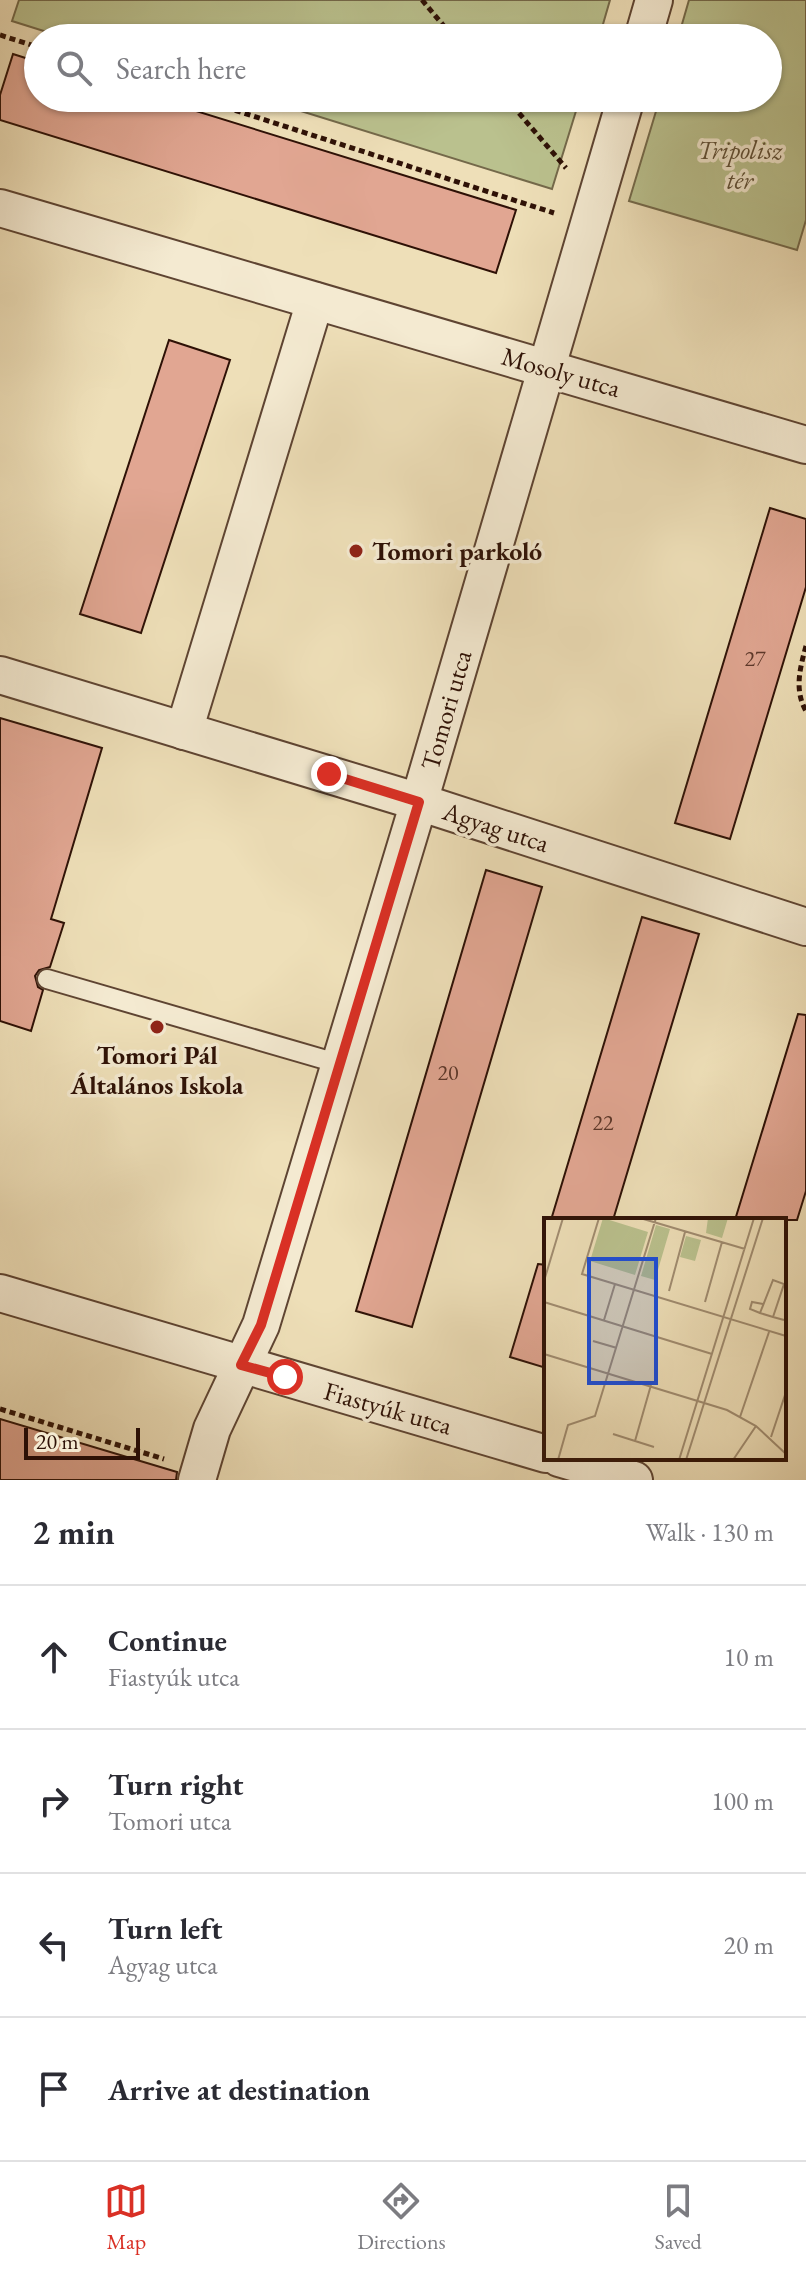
<!DOCTYPE html>
<html lang="en">
<head>
<meta charset="utf-8">
<style>
	body { margin:0; font-family:"EB Garamond",serif; background:#f2f2f3; color:#2b2b33 }
	.scale { position:absolute; left:24px; bottom:20px; width:116px; box-sizing:border-box; padding-left:8px; border:4px solid #2e1106; border-top:0; font-size:22px; line-height:28px; white-space:nowrap; color:#2e1106; -webkit-text-stroke:6px #f4ead1; paint-order:stroke }
	.stop { position:absolute; width:24px; height:24px; margin:-18px; border:6px solid #d93025; border-radius:50%; background:#fff }
	.stop.end { background:#d93025; border-color:#fff; box-shadow:0 2px 8px #0008 }
	.list { margin:0; padding:0; list-style:none }
	h2 { display:flex; justify-content:space-between; align-items:center; height:104px; margin:0; padding:0 32px; font-size:34px }
	h2 small { font-size:26px; font-weight:400; color:#7c7c81 }
	.list li { display:grid; grid-template-columns:52px 1fr auto; gap:24px; align-items:center; box-sizing:border-box; height:144px; padding:0 32px; border-top:2px solid #e1e1e2 }
	.list b { display:block; font-size:30px; white-space:nowrap }
	.list p { margin:0; font-size:26px; white-space:nowrap; color:#7c7c81 }
	.list em { font-size:26px; font-style:normal; color:#7c7c81 }
	.icon { flex:none; width:44px; height:44px; fill:none; stroke:currentColor; stroke-width:2; stroke-linecap:round; stroke-linejoin:round }
	.map { position:relative; flex:none; width:806px; height:1480px; overflow:hidden }
	.search { position:absolute; background:#fff; box-shadow:0 2px 6px #0004; left:24px; right:24px; top:24px; height:88px; display:flex; align-items:center; gap:20px; box-sizing:border-box; padding:0 28px; border-radius:44px; color:#7c7c81; font-size:30px }
	.sheet { height:680px; background:#fff }
	nav { display:flex; justify-content:space-around; align-items:center; box-sizing:border-box; height:112px; border-top:2px solid #e1e1e2; background:#fff; font-size:22px; color:#7c7c81 }
	nav a { display:grid; justify-items:center; gap:4px }
	nav .on { color:#d93025 }
	.map>svg:first-child { display:block }
</style>
</head>
<body>
<div class="map">
<svg width="806" height="1480" viewBox="0 0 806 1480">
	<rect width="100%" height="100%" fill="#eedfb8"/>
	<filter id="stains"><feTurbulence type="fractalNoise" baseFrequency=".0025" numOctaves="4"/><feColorMatrix values="0 0 0 0 .2 0 0 0 0 .09 0 0 0 0 .02 0 0 0 .5 -.17"/></filter>
	<radialGradient id="worn" r=".72"><stop offset=".6" stop-color="#630" stop-opacity="0"/><stop offset="1" stop-color="#630" stop-opacity=".3"/></radialGradient>
	<g fill="#bac18e" stroke="#74694a" stroke-width="2">
		<path d="M19 0H610L599 38H66L12 21Z"/>
		<path d="M689 0H806V220L797 250 629 201 660 98H768V38H678Z"/>
		<path d="M259 98H580L552 189Z"/>
	</g>
	<g fill="#e1a692" stroke="#2e1106" stroke-width="2">
		<path d="M13 54 38 62V98H154L516 210 496 273 0 120V95Z"/>
		<path d="M169 340 230 360 141 633 80 614Z"/>
		<path d="M770 508 806 519V587L730 839 675 823Z"/>
		<path d="M0 718 102 748 51 919 64 923 50 967 39 970 35 976 38 987 43 990 31 1031 0 1021Z"/>
		<path d="M486 870 542 887 412 1327 356 1311Z"/>
		<path d="M642 917 699 934 613 1220H551Z"/>
		<path d="M798 1014 806 1015V1191L797 1220H735Z"/>
		<path d="M538 1264 546 1265V1368L510 1357Z"/>
		<path d="M0 1419 177 1472 176 1480H0Z"/>
	</g>
	<g fill="none" stroke-linecap="round" stroke-linejoin="round">
		<defs>
			<path id="lane" d="M47 979 340 1064"/>
			<g id="street">
				<path d="M643 38 654 0"/>
				<path d="M0 208 806 445"/>
				<path d="M0 675 419 802 806 927"/>
				<path d="M184 731 315 301"/>
				<path d="M0 1293 546 1454"/>
				<path d="M559 1458 634 1480"/>
				<path d="M197 1480 212 1429 261 1325 419 802 626 98"/>
			</g>
		</defs>
		<use href="#lane" stroke="#5e4432" stroke-width="22"/>
		<use href="#street" stroke="#5e4432" stroke-width="40"/>
		<g stroke="#2e1106" stroke-width="5" stroke-dasharray="6 4" stroke-linecap="butt">
			<path d="M422 0 454 38"/>
			<path d="M0 35 38 47"/>
			<path d="M197 98 554 213"/>
			<path d="M506 98 566 168"/>
			<path d="M806 646C800 668 794 690 806 711"/>
			<path d="M0 1409 164 1459"/>
		</g>
		<use href="#lane" stroke="#f4ead1" stroke-width="18"/>
		<use href="#street" stroke="#f4ead1" stroke-width="36"/>
	</g>
	<g fill="none" stroke-linecap="round" stroke-linejoin="round">
		<path stroke="#d93025" stroke-width="10" d="M285 1377 241 1365 261 1325 419 802 329 774"/>
	</g>
	<g fill="#8f2418" stroke="#f4ead1" stroke-width="3">
		<circle cx="356" cy="551" r="8"/>
		<circle cx="157" cy="1027" r="8"/>
	</g>
	<g text-anchor="middle" dominant-baseline="central" stroke-width="7" stroke-linejoin="round" paint-order="stroke">
		<g font-size="22" fill="#5b3629">
			<text x="755" y="658">27</text>
			<text x="448" y="1072">20</text>
			<text x="603" y="1122">22</text>
		</g>
		<g font-size="26" font-style="italic" fill="#5f4f36" stroke="#f4ead1">
			<text x="740" y="150">Tripolisz<tspan x="740" dy="30">tér</tspan></text>
		</g>
		<g font-size="26" fill="#2e1106" stroke="#f4ead1">
			<text transform="translate(561 372) rotate(16)">Mosoly utca</text>
			<text transform="translate(446 710) rotate(-74)">Tomori utca</text>
			<text transform="translate(496 827) rotate(18)">Agyag utca</text>
			<text transform="translate(388 1408) rotate(16)">Fiastyúk utca</text>
		</g>
		<g font-size="26" font-weight="bold" fill="#2e1106" stroke="#f4ead1" text-anchor="start">
			<text x="372" y="551">Tomori parkoló</text>
			<text x="157" y="1055" text-anchor="middle">Tomori Pál<tspan x="157" dy="30">Általános Iskola</tspan></text>
		</g>
	</g>
	<g transform="translate(544 1218)">
		<rect width="242" height="242" fill="#eedfb8"/>
		<path d="M59 0 104 14 91 57 46 43ZM164 0H184L178 20 162 15ZM112 7 126 11 111 62 97 58ZM142 18 157 22 151 43 136 39Z" fill="#bac18e"/>
		<path fill="none" stroke="#a18d71" stroke-width="2" d="M55 0 38 56 242 118M96 0 201 31M0 63 19 0M125 73 141 14M0 84 168 136M161 84 178 24M216 95 206 91 208 84 219 86M229 99 240 66 229 62 216 95 229 99 240 102M60 102 71 66M49 123 73 130M0 136 183 192 212 208 242 236M196 199 225 114M69 216 110 229M227 219 242 174M91 223 107 167M14 242 24 207 51 198 112 0M135 242 210 0M142 242 219 0M189 242 212 208"/>
		<path fill="#1d4ed8" fill-opacity="0.15" stroke="#1d4ed8" stroke-width="4" d="M45 41H112V165H45Z"/>
		<rect width="242" height="242" fill="none" stroke="#2e1106" stroke-width="4"/>
	</g>
	<rect width="100%" height="100%" filter="url(#stains)"/>
	<rect width="100%" height="100%" fill="url(#worn)"/>
</svg>
<div class="scale">20 m</div>
<div class="stop" style="left:285px;top:1377px"></div>
<div class="stop end" style="left:329px;top:774px"></div>
<div class="search"><svg class="icon" aria-label="search" viewBox="0 0 24 24"><circle cx="10" cy="10" r="6"/><path d="M15 15l6 6"/></svg>Search here</div>
</div>
<section class="sheet">
<h2>2 min<small>Walk · 130 m</small></h2>
<ul class="list">
<li><svg class="icon" aria-label="ahead" viewBox="0 0 24 24"><path d="M12 20V5M6 11l6-6 6 6"/></svg><div><b>Continue</b><p>Fiastyúk utca</p></div><em>10 m</em></li>
<li><svg class="icon" aria-label="right" viewBox="0 0 24 24"><path d="M7 20v-9h11M14 6l5 5-5 5"/></svg><div><b>Turn right</b><p>Tomori utca</p></div><em>100 m</em></li>
<li><svg class="icon" aria-label="left" viewBox="0 0 24 24"><path d="M17 20v-9H6M10 6l-5 5 5 5"/></svg><div><b>Turn left</b><p>Agyag utca</p></div><em>20 m</em></li>
<li><svg class="icon" aria-label="arrive" viewBox="0 0 24 24"><path d="M6 21V4h12l-3 4 3 4H6"/></svg><div><b>Arrive at destination</b></div></li>
</ul>
</section>
<nav>
<a class="on"><svg class="icon" aria-label="map" viewBox="0 0 24 24"><path d="M3 6l6-2 6 2 6-2v14l-6 2-6-2-6 2zM9 4v14M15 6v14"/></svg>Map</a>
<a><svg class="icon" aria-label="directions" viewBox="0 0 24 24"><path d="M12 3l9 9-9 9-9-9zM9 14v-3h6M13 9l2 2-2 2"/></svg>Directions</a>
<a><svg class="icon" aria-label="saved" viewBox="0 0 24 24"><path d="M7 4h10v16l-5-4-5 4z"/></svg>Saved</a>
</nav>
</body>
</html>
